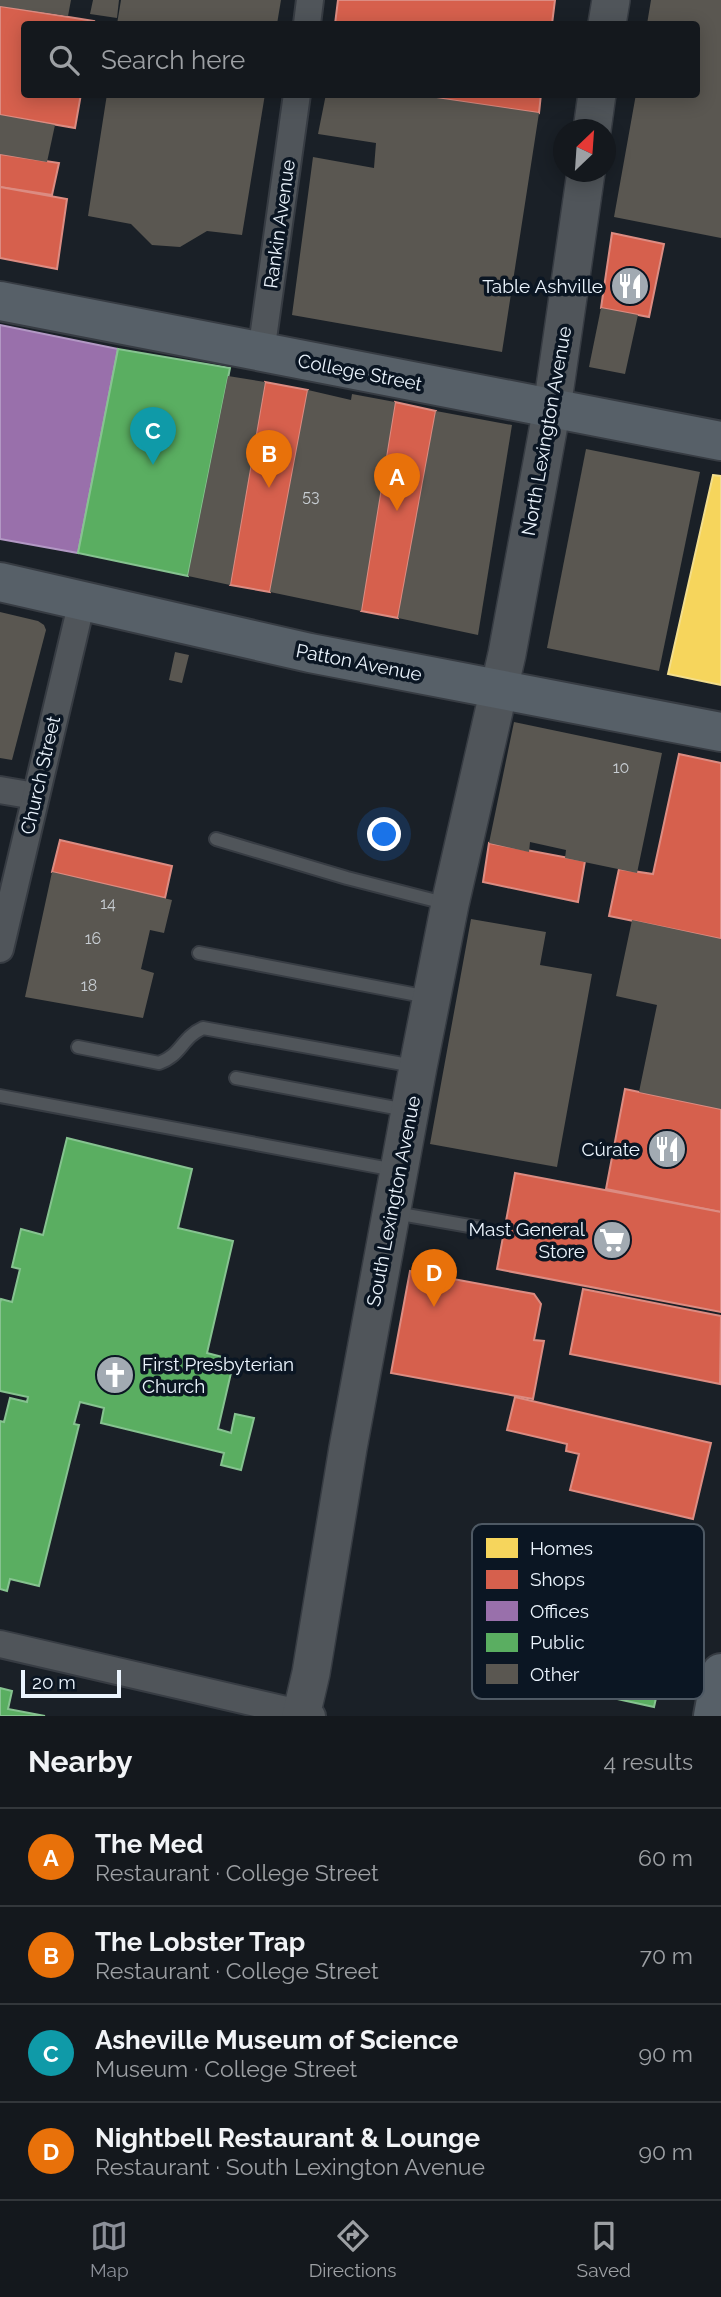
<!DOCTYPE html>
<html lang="en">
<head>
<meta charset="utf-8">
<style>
	body { margin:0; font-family:Raleway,sans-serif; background:#1d2126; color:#f1f3f6 }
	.compass { position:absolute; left:553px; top:119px; width:63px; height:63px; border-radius:50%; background:#14181d; box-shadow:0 4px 18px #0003; rotate:25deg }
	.scale { position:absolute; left:21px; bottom:18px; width:100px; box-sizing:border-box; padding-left:7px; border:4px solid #ebf4fd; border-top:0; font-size:19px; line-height:24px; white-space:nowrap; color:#ebf4fd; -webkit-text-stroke:5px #0b1623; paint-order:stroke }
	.you { position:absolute; left:385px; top:835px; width:24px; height:24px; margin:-18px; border:5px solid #fff; border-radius:50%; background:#1a73e8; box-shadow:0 0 0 10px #1a73e833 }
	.badge { display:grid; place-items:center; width:46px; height:46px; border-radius:50%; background:#8c9099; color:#fff; font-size:23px; font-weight:700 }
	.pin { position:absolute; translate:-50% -58px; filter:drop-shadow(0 2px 4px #0008) }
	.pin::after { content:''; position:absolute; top:37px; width:24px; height:21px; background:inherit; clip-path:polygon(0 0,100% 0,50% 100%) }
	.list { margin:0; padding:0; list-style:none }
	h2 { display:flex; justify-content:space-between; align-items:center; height:91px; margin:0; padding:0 28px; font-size:30px }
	h2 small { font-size:23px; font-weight:400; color:#9da0a4 }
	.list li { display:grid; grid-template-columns:46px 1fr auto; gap:21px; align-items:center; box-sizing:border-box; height:98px; padding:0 28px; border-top:2px solid #33373b }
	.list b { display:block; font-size:26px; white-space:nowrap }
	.list p { margin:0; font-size:23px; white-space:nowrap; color:#9da0a4 }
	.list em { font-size:23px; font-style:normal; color:#9da0a4 }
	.icon { flex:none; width:38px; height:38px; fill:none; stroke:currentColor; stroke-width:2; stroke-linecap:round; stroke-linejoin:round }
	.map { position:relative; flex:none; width:721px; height:1716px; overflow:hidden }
	.search { position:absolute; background:#14181d; box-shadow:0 4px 18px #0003; left:21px; right:21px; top:21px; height:77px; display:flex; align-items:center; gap:18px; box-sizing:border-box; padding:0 24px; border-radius:7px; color:#9da0a4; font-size:26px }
	.sheet { height:483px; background:#14181d }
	nav { display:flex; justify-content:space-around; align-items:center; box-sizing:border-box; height:98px; border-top:2px solid #33373b; background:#14181d; font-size:19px; color:#9da0a4 }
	nav a { display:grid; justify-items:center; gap:4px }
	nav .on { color:#8c9099 }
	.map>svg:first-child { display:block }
</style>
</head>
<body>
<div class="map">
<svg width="721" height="1716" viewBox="0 0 721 1716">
	<rect width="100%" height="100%" fill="#1a2027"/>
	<path fill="#f6d55c" stroke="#f3de8c" stroke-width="2" d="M713 475 721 476V685L668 674Z"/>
	<g fill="#d6604d" stroke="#dc8c82" stroke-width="2">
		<path d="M338 0H555L552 24H335Z"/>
		<path d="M0 6 94 21 93 24H24V94H81L75 128 0 115Z"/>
		<path d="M409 94H541L539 113Z"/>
		<path d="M0 154 59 163 52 195 0 187Z"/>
		<path d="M0 187 67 199 57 269 0 258Z"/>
		<path d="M612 233 664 244 649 317 601 308Z"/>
		<path d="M265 382 308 390 270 592 230 585Z"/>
		<path d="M395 402 436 411 398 618 361 611Z"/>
		<path d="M679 754 721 763V939L609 916 619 869 653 874Z"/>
		<path d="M60 840 172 866 165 898 52 872Z"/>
		<path d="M489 843 585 861 578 902 483 882Z"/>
		<path d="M625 1089 721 1109V1212L606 1189Z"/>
		<path d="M515 1173 721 1212V1312L497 1269Z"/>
		<path d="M410 1271 534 1294 541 1304 534 1340 544 1341 533 1399 391 1373Z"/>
		<path d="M583 1289 721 1316 720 1384 570 1354Z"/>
		<path d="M515 1397 711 1443 693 1519 570 1490 579 1454 566 1451 567 1444 507 1430Z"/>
	</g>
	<path fill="#9970ab" stroke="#b298c4" stroke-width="2" d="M0 325 118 349 78 553 0 539Z"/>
	<g fill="#5aae61" stroke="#86c390" stroke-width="2">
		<path d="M118 349 230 368 188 576 78 553Z"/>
		<path d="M67 1138 192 1169 178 1228 233 1241 207 1353 234 1360 218 1429 231 1433 235 1414 254 1418 241 1470 221 1465 224 1453 101 1423 104 1408 80 1402 74 1424 79 1425 39 1586 10 1579 7 1591 0 1589V1421L4 1422 10 1398 27 1402 28 1397 0 1391V1303L1 1299 12 1302 20 1269 12 1267 21 1229 43 1235Z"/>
		<path d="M582 1659 661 1676 654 1707 576 1690Z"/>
		<path d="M0 1688 12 1691 8 1709 45 1716H0Z"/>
	</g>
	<g fill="#5a5751">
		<path d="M0 0H71L68 16 0 6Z"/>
		<path d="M93 0H119L117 18 90 14Z"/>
		<path d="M121 0H281L277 24H117Z"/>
		<path d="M651 0H721V238L614 217 636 94H696V24H647Z"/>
		<path d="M107 94H265L242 235 207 231 180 247 152 245 131 224 88 216Z"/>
		<path d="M326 94H409L539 113 502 352 292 315 313 157 374 168 376 143 318 134Z"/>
		<path d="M0 115 55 125 47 162 0 154Z"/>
		<path d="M601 308 638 315 625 374 589 367Z"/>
		<path d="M228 376 265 382 230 585 188 576Z"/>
		<path d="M308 390 351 400 352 394 395 402 361 611 270 592Z"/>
		<path d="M436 411 512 425 478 635 398 618Z"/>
		<path d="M586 449 700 472 659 671 547 648Z"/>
		<path d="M0 612 38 621 44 625 46 630 12 760 0 758Z"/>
		<path d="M175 652 189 655 182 683 169 680Z"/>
		<path d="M514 722 662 753 637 873 565 858 566 850 530 842 529 852 489 843Z"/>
		<path d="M52 872 172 900 164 933 150 930 141 969 154 973 143 1018 25 997Z"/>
		<path d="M471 919 546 932 540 965 592 974 557 1167 430 1144Z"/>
		<path d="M632 920 721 939V1109L639 1092 657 1005 616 996Z"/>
	</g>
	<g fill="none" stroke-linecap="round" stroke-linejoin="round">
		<defs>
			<g id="lane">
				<path d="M216 839 347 878 448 904"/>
				<path d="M199 953 428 997"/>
				<path d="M78 1047 159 1063C182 1055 181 1038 203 1028L414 1066"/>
				<path d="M236 1078 406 1110"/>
				<path d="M0 1096 395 1170"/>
				<path d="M395 1213 481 1228"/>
			</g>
			<g id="street">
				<path d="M307 24 310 0"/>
				<path d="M261 353 297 94"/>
				<path d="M0 790 35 796"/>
				<path d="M0 949 82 601"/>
				<path d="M0 1644 312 1716"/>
			</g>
			<g id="secondary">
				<path d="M607 24 611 0"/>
				<path d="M592 130 597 94"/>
				<path d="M301 1716 311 1673 348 1448 418 1067 450 904 507 654 552 408 586 172"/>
			</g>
			<g id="primary">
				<path d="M0 301 721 441"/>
				<path d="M0 582 310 653 721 732"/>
				<path d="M713 1716 721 1673"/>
			</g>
		</defs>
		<use href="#lane" stroke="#373c43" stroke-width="16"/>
		<use href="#street" stroke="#373c43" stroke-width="30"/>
		<use href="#secondary" stroke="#373c43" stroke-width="40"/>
		<use href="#primary" stroke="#373c43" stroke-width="42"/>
		<use href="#lane" stroke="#50555a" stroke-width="12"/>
		<use href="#street" stroke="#50555a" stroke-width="26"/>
		<use href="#secondary" stroke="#50555a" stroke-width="37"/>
		<use href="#primary" stroke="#576068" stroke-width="38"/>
	</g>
	<defs>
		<symbol id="restaurant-disc" viewBox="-11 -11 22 22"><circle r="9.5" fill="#a2aab2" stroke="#0b1623"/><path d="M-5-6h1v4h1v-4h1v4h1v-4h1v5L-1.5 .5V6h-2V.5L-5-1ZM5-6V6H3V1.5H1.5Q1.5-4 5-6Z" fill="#fff"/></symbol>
		<symbol id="supermarket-disc" viewBox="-11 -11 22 22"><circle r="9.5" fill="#a2aab2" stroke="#0b1623"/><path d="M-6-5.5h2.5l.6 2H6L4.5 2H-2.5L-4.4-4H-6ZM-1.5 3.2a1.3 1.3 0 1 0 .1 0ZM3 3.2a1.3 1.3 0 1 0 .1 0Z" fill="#fff"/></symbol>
		<symbol id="church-disc" viewBox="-11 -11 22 22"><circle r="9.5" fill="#a2aab2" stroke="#0b1623"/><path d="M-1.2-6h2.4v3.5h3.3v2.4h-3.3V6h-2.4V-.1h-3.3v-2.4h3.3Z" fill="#fff"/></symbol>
	</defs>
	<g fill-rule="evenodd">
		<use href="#restaurant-disc" x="608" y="264" width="44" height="44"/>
		<use href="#restaurant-disc" x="645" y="1127" width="44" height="44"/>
		<use href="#supermarket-disc" x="590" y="1218" width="44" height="44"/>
		<use href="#church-disc" x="93" y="1353" width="44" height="44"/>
	</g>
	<g text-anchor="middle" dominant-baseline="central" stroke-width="7" stroke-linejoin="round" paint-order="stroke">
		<g font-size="16" fill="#c7cdd2">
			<text x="311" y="496">53</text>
			<text x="621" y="767">10</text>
			<text x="108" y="903">14</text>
			<text x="93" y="938">16</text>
			<text x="89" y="985">18</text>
		</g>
		<g font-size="19" fill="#ebf4fd" stroke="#0b1623">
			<text transform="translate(279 224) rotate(-82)">Rankin Avenue</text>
			<text transform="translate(360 372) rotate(11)">College Street</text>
			<text transform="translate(546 431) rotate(-80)">North Lexington Avenue</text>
			<text transform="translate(359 662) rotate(11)">Patton Avenue</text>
			<text transform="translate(40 775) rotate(-77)">Church Street</text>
			<text transform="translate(393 1201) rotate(-79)">South Lexington Avenue</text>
		</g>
		<g font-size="19" fill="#ebf4fd" stroke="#0b1623" text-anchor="end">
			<text x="603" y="286">Table Ashville</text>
			<text x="640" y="1149">Cúrate</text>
			<text x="585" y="1229">Mast General<tspan x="585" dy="22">Store</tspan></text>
			<text x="142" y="1364" text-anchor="start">First Presbyterian<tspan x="142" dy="22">Church</tspan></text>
		</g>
	</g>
	<rect x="472" y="1524" width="232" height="175" rx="10" fill="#0b1623" stroke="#4e5964" stroke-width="2"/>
	<rect x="486" y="1538" width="32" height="20" fill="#f6d55c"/>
	<rect x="486" y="1570" width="32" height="19" fill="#d6604d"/>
	<rect x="486" y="1601" width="32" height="20" fill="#9970ab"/>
	<rect x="486" y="1633" width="32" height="19" fill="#5aae61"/>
	<rect x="486" y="1664" width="32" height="20" fill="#5a5751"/>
	<g font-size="19" fill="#ebf4fd">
		<text x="530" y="1555">Homes</text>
		<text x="530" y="1586">Shops</text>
		<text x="530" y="1618">Offices</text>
		<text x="530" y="1649">Public</text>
		<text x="530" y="1681">Other</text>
	</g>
</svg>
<svg class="compass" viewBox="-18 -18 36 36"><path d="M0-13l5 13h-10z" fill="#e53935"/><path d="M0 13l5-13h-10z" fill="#9da0a4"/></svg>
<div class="scale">20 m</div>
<div class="you"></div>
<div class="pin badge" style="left:397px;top:511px;background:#e8710a">A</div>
<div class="pin badge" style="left:269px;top:488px;background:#e8710a">B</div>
<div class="pin badge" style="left:153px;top:465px;background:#0f9aa8">C</div>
<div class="pin badge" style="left:434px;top:1307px;background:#e8710a">D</div>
<div class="search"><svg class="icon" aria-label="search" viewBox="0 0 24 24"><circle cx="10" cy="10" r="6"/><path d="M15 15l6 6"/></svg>Search here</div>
</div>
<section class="sheet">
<h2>Nearby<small>4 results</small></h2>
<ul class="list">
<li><span class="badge" style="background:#e8710a">A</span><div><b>The Med</b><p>Restaurant · College Street</p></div><em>60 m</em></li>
<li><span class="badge" style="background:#e8710a">B</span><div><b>The Lobster Trap</b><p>Restaurant · College Street</p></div><em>70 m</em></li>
<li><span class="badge" style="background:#0f9aa8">C</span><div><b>Asheville Museum of Science</b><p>Museum · College Street</p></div><em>90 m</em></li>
<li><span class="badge" style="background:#e8710a">D</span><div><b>Nightbell Restaurant &amp; Lounge</b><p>Restaurant · South Lexington Avenue</p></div><em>90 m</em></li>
</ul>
</section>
<nav>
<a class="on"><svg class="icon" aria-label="map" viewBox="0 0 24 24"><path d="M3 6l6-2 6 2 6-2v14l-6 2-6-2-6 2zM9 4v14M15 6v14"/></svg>Map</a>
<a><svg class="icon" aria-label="directions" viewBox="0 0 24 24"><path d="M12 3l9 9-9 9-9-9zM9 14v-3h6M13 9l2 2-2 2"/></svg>Directions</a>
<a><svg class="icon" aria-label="saved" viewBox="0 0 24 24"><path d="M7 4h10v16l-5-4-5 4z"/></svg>Saved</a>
</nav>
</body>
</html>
